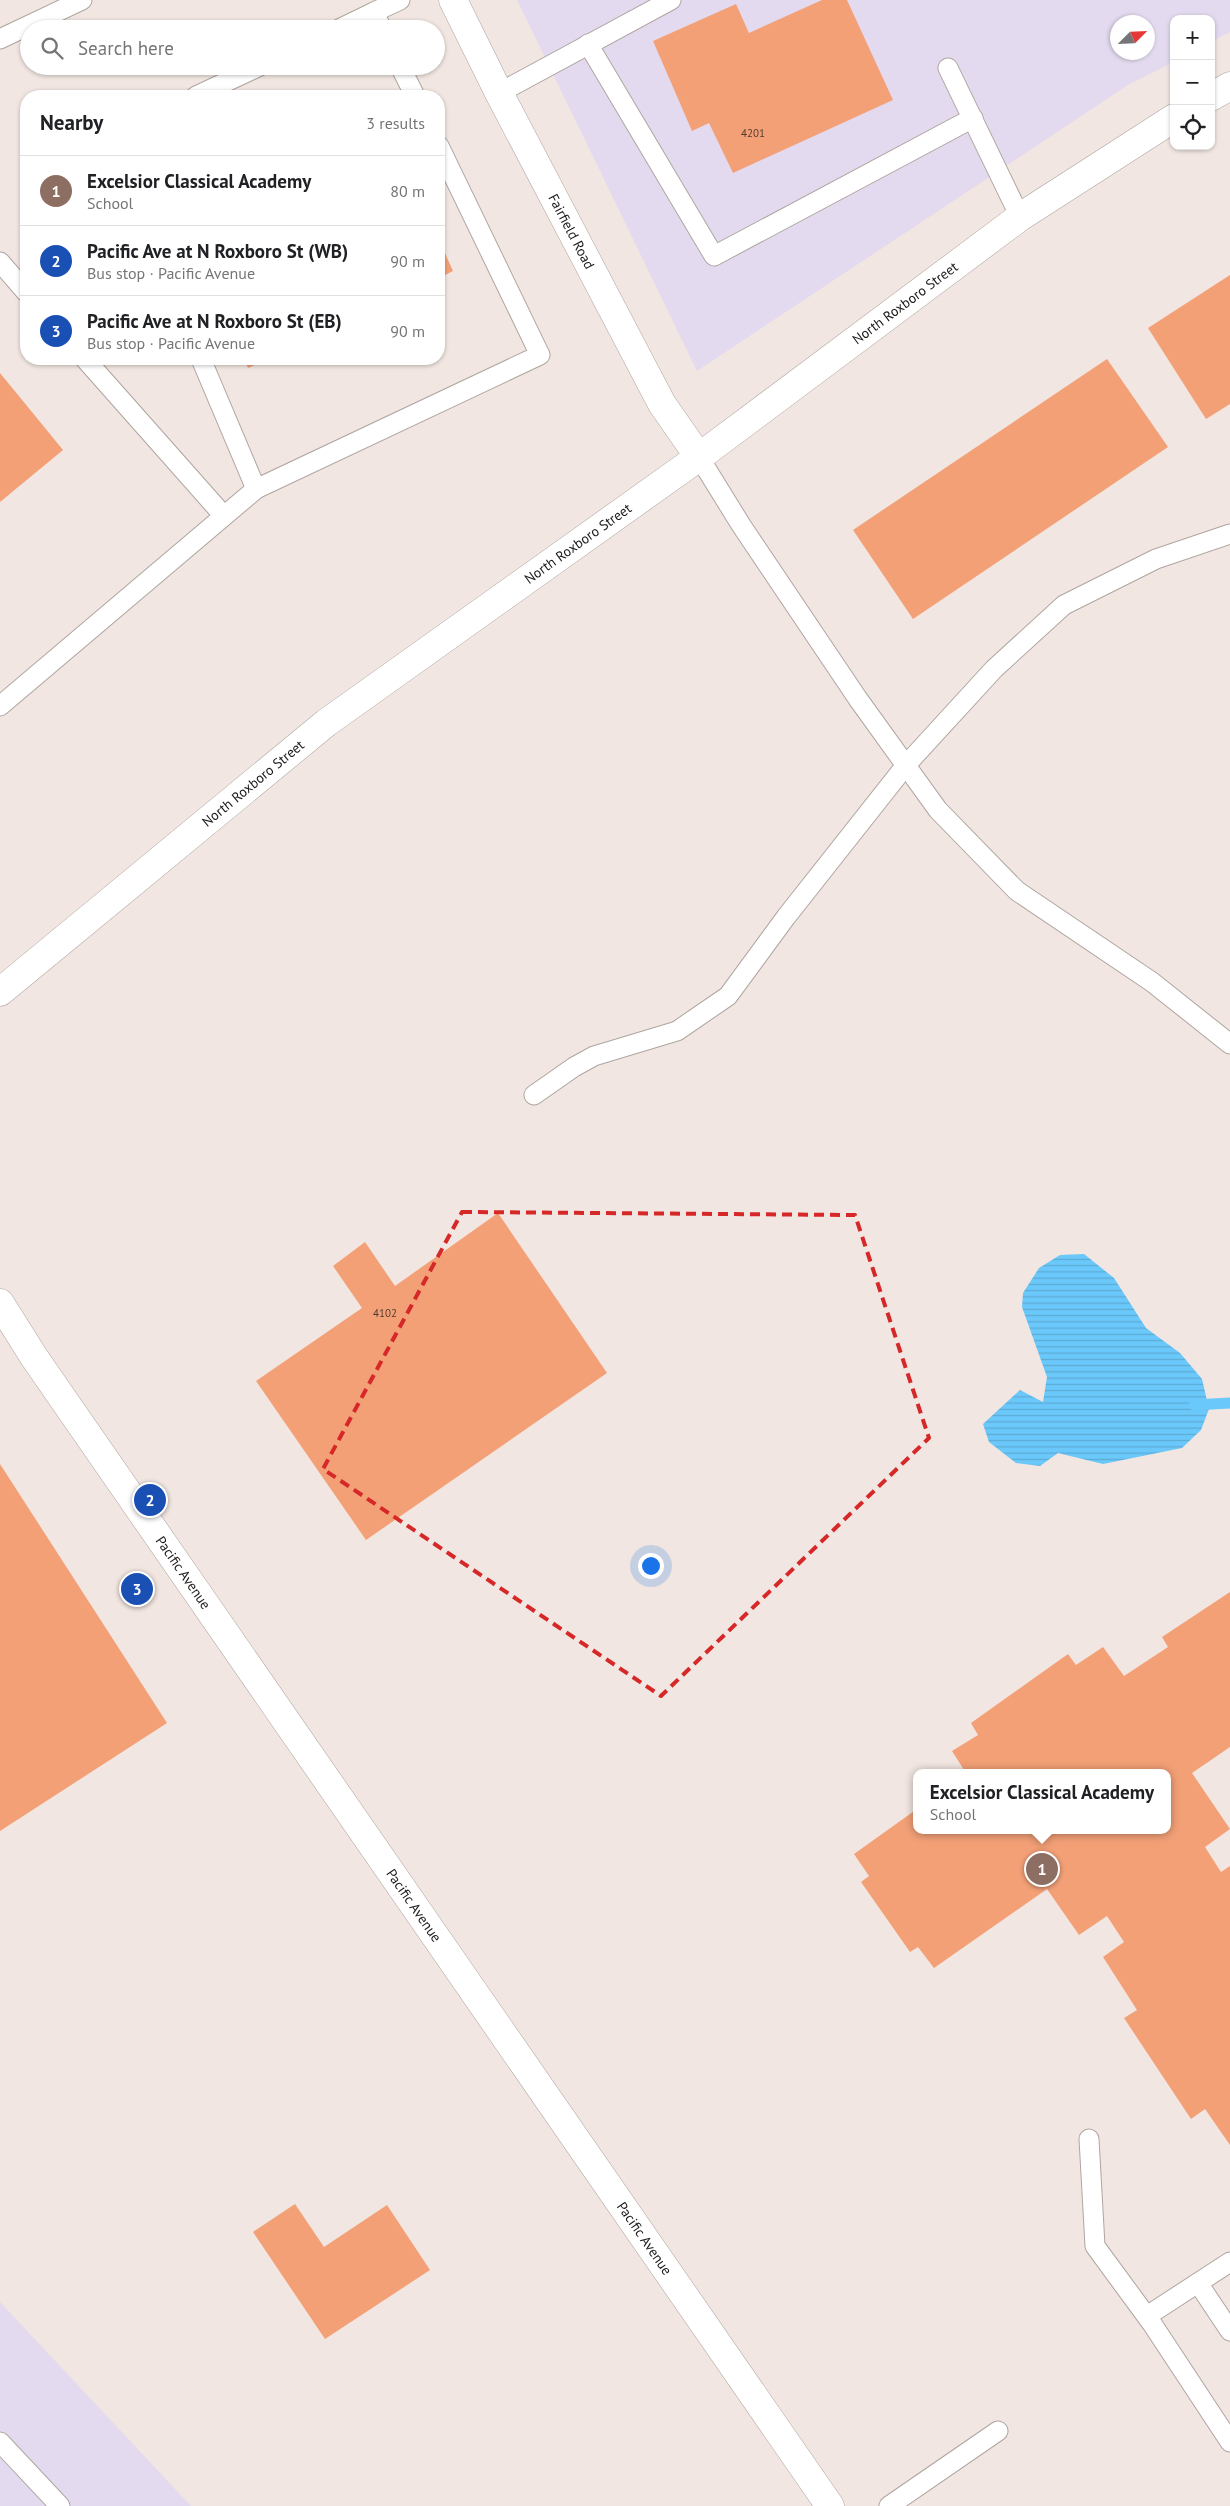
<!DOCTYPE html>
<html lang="en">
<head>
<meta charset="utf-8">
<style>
	body { margin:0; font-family:"PT Sans",sans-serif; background:#f6f6f6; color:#202124 }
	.controls { position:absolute; right:15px; top:15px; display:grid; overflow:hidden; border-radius:10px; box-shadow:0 1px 4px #0004 }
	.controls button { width:45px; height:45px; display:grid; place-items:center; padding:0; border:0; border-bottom:1px solid #e0e0e0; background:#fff; color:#202124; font:25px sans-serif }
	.compass { position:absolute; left:1110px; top:15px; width:45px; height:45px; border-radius:50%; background:#fff; box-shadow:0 1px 4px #0004; rotate:66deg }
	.you { position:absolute; left:650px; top:1565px; width:18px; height:18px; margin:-12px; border:4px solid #fff; border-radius:50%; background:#1a73e8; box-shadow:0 0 0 8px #1a73e833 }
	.badge { display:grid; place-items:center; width:32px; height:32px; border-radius:50%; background:#111827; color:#fff; font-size:16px; font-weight:700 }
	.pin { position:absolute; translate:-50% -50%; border:2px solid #fff; box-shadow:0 1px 5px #0006 }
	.popup { position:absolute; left:913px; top:1769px; width:258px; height:65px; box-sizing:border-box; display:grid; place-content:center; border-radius:10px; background:#fff; filter:drop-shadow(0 1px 4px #0005); font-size:16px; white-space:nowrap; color:#757577 }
	.popup b { font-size:19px; color:#202124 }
	.popup::after { content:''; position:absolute; left:50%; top:100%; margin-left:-10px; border:10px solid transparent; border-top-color:#fff }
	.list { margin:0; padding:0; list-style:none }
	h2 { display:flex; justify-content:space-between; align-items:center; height:65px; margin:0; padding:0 20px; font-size:21px }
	h2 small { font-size:16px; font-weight:400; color:#757577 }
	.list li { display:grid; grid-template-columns:32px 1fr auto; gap:15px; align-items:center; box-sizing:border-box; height:70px; padding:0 20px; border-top:1px solid #e0e0e0 }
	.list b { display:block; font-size:19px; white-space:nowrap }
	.list p { margin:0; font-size:16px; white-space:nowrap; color:#757577 }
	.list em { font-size:16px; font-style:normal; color:#757577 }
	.icon { flex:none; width:28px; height:28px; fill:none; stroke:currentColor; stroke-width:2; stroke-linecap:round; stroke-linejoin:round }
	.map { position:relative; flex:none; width:1230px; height:2506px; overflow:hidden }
	.search { position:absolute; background:#fff; box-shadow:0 1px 4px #0004; left:20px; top:20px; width:425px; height:55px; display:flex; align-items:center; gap:12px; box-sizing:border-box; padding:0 18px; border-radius:28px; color:#757577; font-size:19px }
	.panel { position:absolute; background:#fff; box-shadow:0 1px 4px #0004; left:20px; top:90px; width:425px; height:275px; border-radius:20px }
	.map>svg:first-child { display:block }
</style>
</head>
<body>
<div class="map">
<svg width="1230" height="2506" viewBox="0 0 1230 2506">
	<defs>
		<pattern id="water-rules" width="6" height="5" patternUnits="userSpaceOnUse" patternTransform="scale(1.25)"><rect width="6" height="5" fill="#6bc8fa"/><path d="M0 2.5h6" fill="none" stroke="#5cabd6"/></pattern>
	</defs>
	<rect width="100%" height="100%" fill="#f1e6e1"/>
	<g fill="#e3daef" fill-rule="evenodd">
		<path d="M517 0H1230V32L1211 42V19H1174V62L1128 85 697 371ZM1118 22H1148V52H1118Z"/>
		<path d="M0 2302 191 2506H0Z"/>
	</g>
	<path fill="url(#water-rules)" d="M1084 1254 1114 1278 1146 1328 1180 1353 1202 1379 1209 1409 1201 1430 1182 1448 1103 1464 1058 1453 1040 1466 1016 1463 989 1442 983 1424 1020 1390 1043 1402 1047 1377 1022 1307 1023 1293 1039 1268 1060 1255Z"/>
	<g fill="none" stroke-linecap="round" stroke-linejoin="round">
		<path stroke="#6bc8fa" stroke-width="11" d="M1194 1405 1230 1403"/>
	</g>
	<g fill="#f3a077">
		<path d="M822 0H847L893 100 733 173 709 123 692 131 653 41 736 4 749 33Z"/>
		<path d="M439 240 453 271 439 278Z"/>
		<path d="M1230 275V404L1206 419 1148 328Z"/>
		<path d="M244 359H268L248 368Z"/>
		<path d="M1107 359 1168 447 913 619 853 530Z"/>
		<path d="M0 373 63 450 0 502Z"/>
		<path d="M498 1213 607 1373 366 1540 256 1381 362 1308 333 1266 365 1242 395 1286Z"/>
		<path d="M0 1464 167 1723 0 1831Z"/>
		<path d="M1230 1592V1747L1192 1773 1230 1829 1205 1847 1221 1872 1230 1866V2145L1205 2109 1191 2119 1124 2018 1137 2010 1103 1957 1124 1942 1107 1916 1079 1935 1047 1889 934 1968 918 1947 910 1952 861 1882 869 1876 854 1854 917 1809V1830H1167V1773H966L952 1751 978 1735 971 1723 1068 1654 1076 1665 1103 1647 1124 1676 1168 1647 1162 1637Z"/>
		<path d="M295 2204 324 2247 387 2205 430 2270 325 2339 253 2232Z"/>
	</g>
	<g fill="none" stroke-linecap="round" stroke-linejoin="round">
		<defs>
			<g id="lane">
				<path d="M339 29 374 12"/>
				<path d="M382 29 374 12 400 0"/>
				<path d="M0 39 82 0"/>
				<path d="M588 44 714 256 973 118"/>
				<path d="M400 66 415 96"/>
				<path d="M948 68 1020 217"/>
				<path d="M499 93 671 0"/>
				<path d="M196 96 260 66"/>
				<path d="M0 262 26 292"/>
				<path d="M85 359 224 516"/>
				<path d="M201 359 256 489"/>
				<path d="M699 457 741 525 858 699 938 810 1017 891 1152 982 1230 1044"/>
				<path d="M0 706 256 489 540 355 439 146"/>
				<path d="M534 1095 574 1067 594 1056 677 1031 728 996 786 917 906 765 994 669 1064 605 1156 559 1230 534"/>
				<path d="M1089 2139 1095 2246 1150 2321"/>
				<path d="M1230 2262 1147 2316 1230 2442"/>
				<path d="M1198 2283 1230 2331"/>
				<path d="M0 2442 60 2506"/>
				<path d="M889 2506 998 2431"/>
			</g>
			<g id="secondary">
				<path id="s1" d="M453 0 499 93 662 404 699 457"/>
				<path id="s2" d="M0 1303 34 1357 830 2506"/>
			</g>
			<g id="primary">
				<path d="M1211 97 1230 86"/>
				<path id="s3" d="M0 992 326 723 699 457 1020 217 1174 118"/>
			</g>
		</defs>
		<use href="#lane" stroke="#afa5a0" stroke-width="21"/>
		<use href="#secondary" stroke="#afa5a0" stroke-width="29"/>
		<use href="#primary" stroke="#afa5a0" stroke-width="29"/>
		<use href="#lane" stroke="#fff" stroke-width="19"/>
		<use href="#secondary" stroke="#fff" stroke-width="28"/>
		<use href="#primary" stroke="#fff" stroke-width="28"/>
	</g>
	<path fill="none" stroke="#d62828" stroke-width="4" stroke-dasharray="10 6" stroke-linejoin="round" d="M462 1212 855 1215 929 1438 661 1696 323 1469Z"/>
	<g text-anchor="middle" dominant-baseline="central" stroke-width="4" stroke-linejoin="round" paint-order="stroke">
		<g font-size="11" fill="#523b2f">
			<text x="753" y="133">4201</text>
			<text x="385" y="1313">4102</text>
		</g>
		<g font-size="14" fill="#1c1917" stroke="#f1e6e1">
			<text stroke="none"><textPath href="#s1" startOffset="260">Fairfield Road</textPath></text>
			<text stroke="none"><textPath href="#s3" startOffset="1138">North Roxboro Street</textPath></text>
			<text stroke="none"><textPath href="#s3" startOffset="732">North Roxboro Street</textPath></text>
			<text stroke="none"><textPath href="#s3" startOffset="328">North Roxboro Street</textPath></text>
			<text stroke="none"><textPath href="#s2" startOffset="326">Pacific Avenue</textPath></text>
			<text stroke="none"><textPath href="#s2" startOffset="731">Pacific Avenue</textPath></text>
			<text stroke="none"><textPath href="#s2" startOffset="1136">Pacific Avenue</textPath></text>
		</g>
	</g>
</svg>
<div class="controls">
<button>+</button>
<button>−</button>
<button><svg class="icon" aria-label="locate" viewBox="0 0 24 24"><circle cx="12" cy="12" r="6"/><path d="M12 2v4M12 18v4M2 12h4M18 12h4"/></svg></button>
</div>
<svg class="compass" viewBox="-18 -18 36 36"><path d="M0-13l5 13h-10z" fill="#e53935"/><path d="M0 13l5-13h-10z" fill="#757577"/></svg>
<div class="you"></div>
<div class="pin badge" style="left:1042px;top:1869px;background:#8d6e63">1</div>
<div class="popup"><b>Excelsior Classical Academy</b>School</div>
<div class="pin badge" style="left:150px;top:1500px;background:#1a4fb4">2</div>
<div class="pin badge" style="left:137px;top:1589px;background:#1a4fb4">3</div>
<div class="search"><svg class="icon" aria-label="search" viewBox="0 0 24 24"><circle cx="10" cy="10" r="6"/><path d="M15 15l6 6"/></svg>Search here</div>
<section class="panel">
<h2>Nearby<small>3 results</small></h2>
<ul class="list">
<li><span class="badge" style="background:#8d6e63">1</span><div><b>Excelsior Classical Academy</b><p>School</p></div><em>80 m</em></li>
<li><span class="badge" style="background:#1a4fb4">2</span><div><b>Pacific Ave at N Roxboro St (WB)</b><p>Bus stop · Pacific Avenue</p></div><em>90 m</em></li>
<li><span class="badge" style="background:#1a4fb4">3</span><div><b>Pacific Ave at N Roxboro St (EB)</b><p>Bus stop · Pacific Avenue</p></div><em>90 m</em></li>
</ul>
</section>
</div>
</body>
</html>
